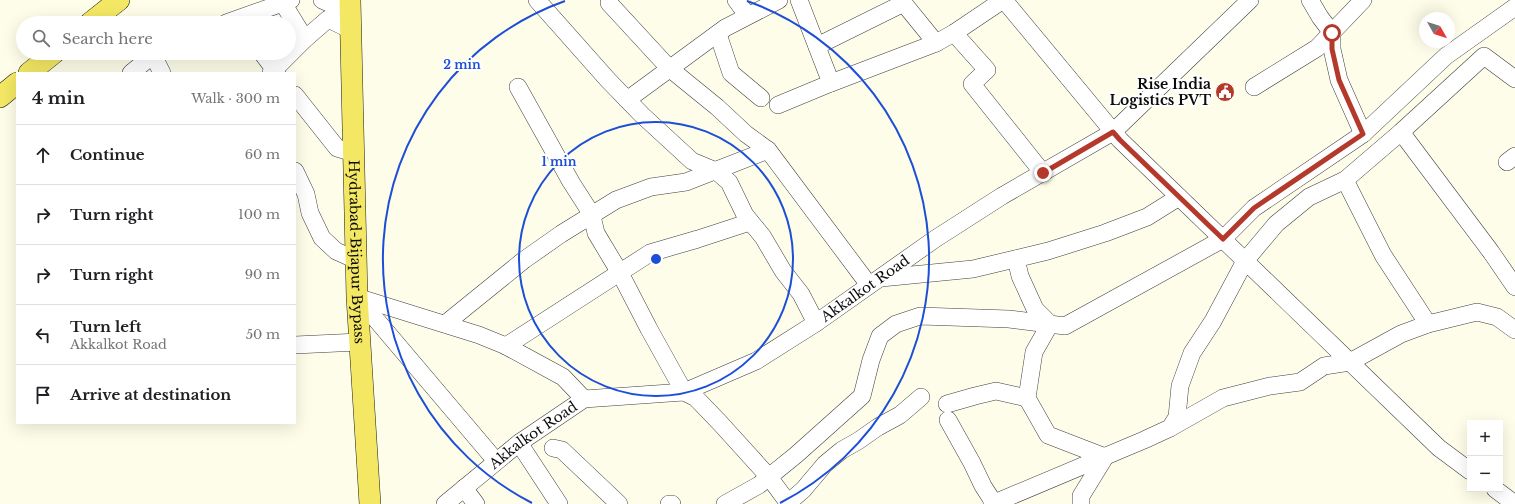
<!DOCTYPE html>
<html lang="en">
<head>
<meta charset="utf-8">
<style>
	body { margin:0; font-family:"Libre Baskerville",serif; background:#f2f2f2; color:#202124 }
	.controls { position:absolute; right:12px; bottom:12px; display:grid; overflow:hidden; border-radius:0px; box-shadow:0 4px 16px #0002 }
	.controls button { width:36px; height:36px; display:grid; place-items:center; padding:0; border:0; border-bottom:1px solid #e0e0e0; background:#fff; color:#202124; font:20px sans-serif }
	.compass { position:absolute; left:1419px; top:12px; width:36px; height:36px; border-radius:50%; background:#fff; box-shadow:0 4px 16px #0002; rotate:129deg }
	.stop { position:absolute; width:12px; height:12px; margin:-9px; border:3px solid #b4392a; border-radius:50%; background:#fff }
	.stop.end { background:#b4392a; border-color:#fff; box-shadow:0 1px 4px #0008 }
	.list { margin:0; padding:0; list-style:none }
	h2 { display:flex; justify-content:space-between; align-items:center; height:52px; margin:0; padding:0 16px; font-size:17px }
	h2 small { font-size:13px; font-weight:400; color:#757577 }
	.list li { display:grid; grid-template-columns:26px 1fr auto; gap:12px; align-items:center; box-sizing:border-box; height:60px; padding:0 16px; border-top:1px solid #e0e0e0 }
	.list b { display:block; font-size:15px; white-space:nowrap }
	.list p { margin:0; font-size:13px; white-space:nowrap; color:#757577 }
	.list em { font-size:13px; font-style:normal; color:#757577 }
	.icon { flex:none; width:22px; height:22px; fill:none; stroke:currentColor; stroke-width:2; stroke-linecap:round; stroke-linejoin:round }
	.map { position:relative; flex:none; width:1515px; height:504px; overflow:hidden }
	.search { position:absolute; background:#fff; box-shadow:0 4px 16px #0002; left:16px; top:16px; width:280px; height:44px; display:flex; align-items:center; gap:10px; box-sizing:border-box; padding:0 14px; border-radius:22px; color:#757577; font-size:15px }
	.panel { position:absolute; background:#fff; box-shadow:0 4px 16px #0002; left:16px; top:72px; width:280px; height:352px; border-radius:0px }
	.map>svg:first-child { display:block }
</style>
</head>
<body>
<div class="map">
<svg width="1515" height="504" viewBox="0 0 1515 504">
	<rect width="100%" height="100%" fill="#fefde9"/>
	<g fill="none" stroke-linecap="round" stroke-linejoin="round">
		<defs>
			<g id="minor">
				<path d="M281 0 305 39"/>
				<path d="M322 0 351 13"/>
				<path d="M537 0 608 80 642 115 692 161 716 171 729 182 745 215 763 237 783 271 801 294 816 323"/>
				<path d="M736 0 747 15"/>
				<path d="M799 0 831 83 936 43"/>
				<path d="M901 0 936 43 954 33 1003 0"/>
				<path d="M1004 0 1120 140 1439 448 1470 471"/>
				<path d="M1310 0 1320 17 1332 33V49L1339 80 1363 134"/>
				<path d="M609 3 669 68 717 107 746 134 768 150 869 285"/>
				<path d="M226 23 291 0"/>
				<path d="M954 33 987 70 972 84 1043 173"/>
				<path d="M718 34 731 73 761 98"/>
				<path d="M817 46 904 3"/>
				<path d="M262 53 277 73"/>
				<path d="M153 55 162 73"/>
				<path d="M131 73 153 55 158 53"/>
				<path d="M271 73 305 39 328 19 351 30"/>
				<path d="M518 87 571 182 587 207 592 216 596 233 620 273 649 329 684 392 696 398 720 423 769 477 789 504"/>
				<path d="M1254 87 1317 48 1363 0"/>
				<path d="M295 95 337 148 354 153"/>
				<path d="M627 100 725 28 779 0"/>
				<path d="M778 105 831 83"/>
				<path d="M1401 132 1491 252 1515 287"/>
				<path d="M1507 162 1515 156"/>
				<path d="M295 171 306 194 310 213 322 238 336 251 356 260"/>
				<path d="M1345 180 1383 255 1428 324"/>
				<path d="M1016 259 1020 276 1035 309 1050 324 1034 352 1027 398 1048 435 1105 457 1081 496V504"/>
				<path d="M881 278 973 269 1048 251 1105 233 1147 217 1179 197"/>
				<path d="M357 297 479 335 506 346 563 377 584 399"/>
				<path d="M357 297 496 461"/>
				<path d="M445 324 524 260 561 234 616 200 651 187 686 182 768 150"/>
				<path d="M295 345 359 342"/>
				<path d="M506 346 650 253 698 239 750 222"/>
				<path d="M947 404 975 396 996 391 1027 398"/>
				<path d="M948 420 972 463 983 486 994 503"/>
				<path d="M1170 428 1223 398 1270 386 1300 382 1324 366 1350 362 1401 334 1428 324 1477 312 1497 317 1515 330"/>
				<path d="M519 443 559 504"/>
				<path d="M553 448 562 450 619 504"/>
				<path d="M464 488 476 504"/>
				<path d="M1495 489 1515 504"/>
				<path d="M788 503 803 490 825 464 842 450 858 441 878 427 900 415 921 397"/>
				<path id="s1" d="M445 504 519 443 584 399 684 392 756 361 816 323 935 239 1002 196 1113 132 1250 0"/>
				<path d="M669 504H672"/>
				<path d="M725 504 759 485 796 455 862 396 871 360 880 336 896 324 920 316 1009 319 1065 326 1223 239 1254 208 1363 134 1446 56 1515 7"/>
				<path d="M992 504 1144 440 1170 428 1177 417 1180 386 1192 353 1213 321 1245 261 1276 224 1309 197 1345 180 1401 132 1484 56 1515 79"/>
			</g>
			<g id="major">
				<path id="s2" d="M350 0 357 297 370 504"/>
				<path d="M90 23 119 0"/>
				<path d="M29 73 54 53"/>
				<path d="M0 97 17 83"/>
			</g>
		</defs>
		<use href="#minor" stroke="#3e3e3e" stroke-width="18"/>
		<use href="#major" stroke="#1c1c1c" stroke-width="22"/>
		<use href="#minor" stroke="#fff" stroke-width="17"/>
		<use href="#major" stroke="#f3e764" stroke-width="21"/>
	</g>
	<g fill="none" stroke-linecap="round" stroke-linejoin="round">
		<path stroke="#b4392a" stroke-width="5" d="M1043 173 1113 132 1120 140 1223 239 1254 208 1363 134 1339 80 1332 49V33"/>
	</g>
	<g fill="none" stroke="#1d4ed8" stroke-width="2">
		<circle cx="656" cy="259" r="137"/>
		<path d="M532 503A274 274 0 0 1 565 1M747 1A274 274 0 0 1 780 503"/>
	</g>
	<defs>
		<symbol id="civic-disc" viewBox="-11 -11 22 22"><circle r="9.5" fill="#b4392a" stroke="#fff"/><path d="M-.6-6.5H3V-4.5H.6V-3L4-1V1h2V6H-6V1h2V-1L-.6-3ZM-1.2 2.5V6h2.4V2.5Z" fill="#fff"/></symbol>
	</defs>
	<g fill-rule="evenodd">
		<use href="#civic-disc" x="1214" y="81" width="22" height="22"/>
	</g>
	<g text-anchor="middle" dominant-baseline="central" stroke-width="4" stroke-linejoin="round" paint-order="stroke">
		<g font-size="14" font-weight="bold" fill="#0b0b0b" stroke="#fff" text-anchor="end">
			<text x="1211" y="84">Rise India<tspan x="1211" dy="16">Logistics PVT</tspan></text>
		</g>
		<g font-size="14" fill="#0b0b0b" stroke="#fff">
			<text stroke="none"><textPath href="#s2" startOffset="252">Hydrabad-Bijapur Bypass</textPath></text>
			<text stroke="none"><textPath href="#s1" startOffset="484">Akkalkot Road</textPath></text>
			<text stroke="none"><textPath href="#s1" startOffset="112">Akkalkot Road</textPath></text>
		</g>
	</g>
	<circle cx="656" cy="259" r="6" fill="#1d4ed8" stroke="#fff" stroke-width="2"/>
	<g font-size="12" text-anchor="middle" font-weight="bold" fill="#1d4ed8" stroke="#fff" stroke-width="4" stroke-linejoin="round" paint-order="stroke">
		<text x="462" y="69">2 min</text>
		<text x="559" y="166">1 min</text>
	</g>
</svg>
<div class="controls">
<button>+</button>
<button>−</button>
</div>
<svg class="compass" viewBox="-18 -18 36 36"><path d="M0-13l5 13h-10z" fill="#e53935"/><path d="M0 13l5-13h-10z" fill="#757577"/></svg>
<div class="stop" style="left:1332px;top:33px"></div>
<div class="stop end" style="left:1043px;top:173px"></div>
<div class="search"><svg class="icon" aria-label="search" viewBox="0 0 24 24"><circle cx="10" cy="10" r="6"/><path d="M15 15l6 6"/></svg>Search here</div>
<section class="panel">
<h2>4 min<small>Walk · 300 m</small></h2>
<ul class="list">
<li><svg class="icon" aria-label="ahead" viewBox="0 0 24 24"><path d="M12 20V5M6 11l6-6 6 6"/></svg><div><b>Continue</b></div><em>60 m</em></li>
<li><svg class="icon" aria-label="right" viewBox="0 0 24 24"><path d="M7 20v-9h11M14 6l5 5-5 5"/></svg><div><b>Turn right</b></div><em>100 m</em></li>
<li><svg class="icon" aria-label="right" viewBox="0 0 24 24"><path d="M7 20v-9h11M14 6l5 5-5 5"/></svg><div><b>Turn right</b></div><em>90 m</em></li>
<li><svg class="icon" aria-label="left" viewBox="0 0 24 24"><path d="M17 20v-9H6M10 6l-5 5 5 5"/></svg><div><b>Turn left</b><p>Akkalkot Road</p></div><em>50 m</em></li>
<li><svg class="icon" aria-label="arrive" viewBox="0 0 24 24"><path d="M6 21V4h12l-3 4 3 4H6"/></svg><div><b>Arrive at destination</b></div></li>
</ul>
</section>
</div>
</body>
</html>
